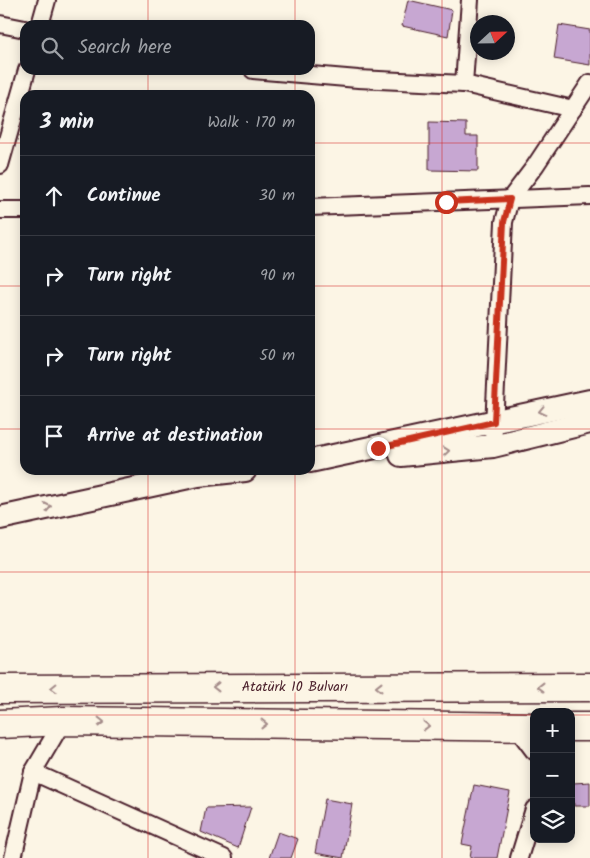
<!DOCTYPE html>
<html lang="en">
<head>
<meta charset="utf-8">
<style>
	body { margin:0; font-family:Kalam,sans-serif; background:#20242c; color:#f1f3f6 }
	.controls { position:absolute; right:15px; bottom:15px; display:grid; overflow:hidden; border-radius:10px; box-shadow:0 2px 12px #0003 }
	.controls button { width:45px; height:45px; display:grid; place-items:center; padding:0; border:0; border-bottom:1px solid #363941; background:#171b24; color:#f1f3f6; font:25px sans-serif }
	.compass { position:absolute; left:470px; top:15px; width:45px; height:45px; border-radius:50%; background:#171b24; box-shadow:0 2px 12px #0003; rotate:68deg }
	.stop { position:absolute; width:15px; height:15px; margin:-11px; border:4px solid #c8321e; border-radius:50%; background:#fff }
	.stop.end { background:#c8321e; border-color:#fff; box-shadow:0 1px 5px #0008 }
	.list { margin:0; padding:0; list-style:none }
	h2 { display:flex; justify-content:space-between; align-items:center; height:65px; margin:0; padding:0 20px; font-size:21px }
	h2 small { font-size:16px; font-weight:400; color:#9ea1a6 }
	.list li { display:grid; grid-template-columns:32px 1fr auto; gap:15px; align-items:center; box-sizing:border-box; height:80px; padding:0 20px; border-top:1px solid #363941 }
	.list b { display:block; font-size:19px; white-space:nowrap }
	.list em { font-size:16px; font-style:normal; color:#9ea1a6 }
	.icon { flex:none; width:28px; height:28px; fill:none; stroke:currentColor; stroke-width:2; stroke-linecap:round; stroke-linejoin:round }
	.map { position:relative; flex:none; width:590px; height:858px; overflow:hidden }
	.search { position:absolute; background:#171b24; box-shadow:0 2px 12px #0003; left:20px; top:20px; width:295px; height:55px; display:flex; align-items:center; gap:12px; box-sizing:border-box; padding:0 18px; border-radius:15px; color:#9ea1a6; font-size:19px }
	.panel { position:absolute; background:#171b24; box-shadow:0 2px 12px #0003; left:20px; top:90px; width:295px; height:385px; border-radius:15px }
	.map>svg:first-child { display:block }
</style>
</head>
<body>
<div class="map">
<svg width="590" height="858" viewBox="0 0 590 858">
	<rect width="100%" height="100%" fill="#fcf5e5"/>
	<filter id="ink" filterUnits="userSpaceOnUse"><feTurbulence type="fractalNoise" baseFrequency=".02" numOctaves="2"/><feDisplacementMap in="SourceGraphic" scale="10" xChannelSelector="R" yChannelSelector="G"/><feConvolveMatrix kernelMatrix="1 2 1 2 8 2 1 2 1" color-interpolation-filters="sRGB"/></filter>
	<g filter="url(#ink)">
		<g fill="#c7a7d2" stroke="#4a1f2b">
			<path d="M408 0 452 10 448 36 402 26Z"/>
			<path d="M559 25 590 30V65L554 59Z"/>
			<path d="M429 122 466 123V136H478V171L429 170Z"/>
			<path d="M590 782V806H574L573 783Z"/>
			<path d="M474 785 510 792 497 858H470L472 846 462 844Z"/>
			<path d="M325 799 352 804 343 858 315 853Z"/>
			<path d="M251 807 238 848 201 832 206 808Z"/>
			<path d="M278 832 298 839 291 858H269Z"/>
		</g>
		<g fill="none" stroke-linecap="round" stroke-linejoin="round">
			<defs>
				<g id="street">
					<path d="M0 24 25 29"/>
					<path d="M40 25 47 0"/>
					<path d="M253 70 358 79 464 84 573 109"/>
					<path d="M464 84 470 0"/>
					<path d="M0 165 27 70"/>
					<path d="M310 207 590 196"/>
					<path d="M0 210H25"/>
					<path d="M493 446 504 222 510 199 535 166 590 83"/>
					<path d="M516 727 534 751"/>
					<path d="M33 772 224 858"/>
					<path d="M13 858 33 772 63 721"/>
					<path d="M519 858 534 809"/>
				</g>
				<g id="secondary">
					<path d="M401 455 493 446 590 422"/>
					<path d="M310 461 590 401"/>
					<path d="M0 518 198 475 245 470"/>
				</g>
				<g id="highway">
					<path d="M0 689 590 687"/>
					<path d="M0 724 63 721 534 727"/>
					<path d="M571 727H590"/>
				</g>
			</defs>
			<use href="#street" stroke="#4a1f2b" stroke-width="20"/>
			<use href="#secondary" stroke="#4a1f2b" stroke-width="26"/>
			<use href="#highway" stroke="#4a1f2b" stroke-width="31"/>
			<use href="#street" stroke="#fcf5e5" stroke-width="16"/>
			<use href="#secondary" stroke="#fcf5e5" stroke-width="22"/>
			<use href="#highway" stroke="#fcf5e5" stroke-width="28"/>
		</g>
		<defs><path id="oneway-chevron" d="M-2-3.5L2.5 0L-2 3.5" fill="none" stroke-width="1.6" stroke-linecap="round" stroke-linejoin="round" transform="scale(1.25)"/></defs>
		<g stroke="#a38a88">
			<use href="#oneway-chevron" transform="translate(542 411) rotate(168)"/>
			<use href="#oneway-chevron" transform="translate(446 451) rotate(-6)"/>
			<use href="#oneway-chevron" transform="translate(48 507) rotate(-12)"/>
			<use href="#oneway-chevron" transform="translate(216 687) rotate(180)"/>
			<use href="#oneway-chevron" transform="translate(379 687) rotate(180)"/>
			<use href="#oneway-chevron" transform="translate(541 687) rotate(180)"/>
			<use href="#oneway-chevron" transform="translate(54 688) rotate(179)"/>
			<use href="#oneway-chevron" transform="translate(101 722) rotate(1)"/>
			<use href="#oneway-chevron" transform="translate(264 724) rotate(1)"/>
			<use href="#oneway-chevron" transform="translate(426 726) rotate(1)"/>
		</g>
	</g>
	<g fill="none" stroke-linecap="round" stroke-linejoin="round" filter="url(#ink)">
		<path stroke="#c8321e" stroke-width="6" d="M378 448 494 422 504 222 510 199 446 202"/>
	</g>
	<path fill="none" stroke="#d62828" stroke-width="1" stroke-opacity="0.55" d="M148 0V25M295 0V25M442 0V858M148 70V95M295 70V95M0 143H25M310 143H590M0 286H25M310 286H590M0 429H25M310 429H590M148 470V858M295 470V858M0 572H590M0 715H534M571 715H590"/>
	<g text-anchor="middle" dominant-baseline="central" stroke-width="4.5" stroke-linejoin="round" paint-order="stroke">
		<g font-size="14" fill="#4a1f2b" stroke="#fcf5e5">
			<text x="295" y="687">Atatürk 10 Bulvarı</text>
		</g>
	</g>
</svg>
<div class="controls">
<button>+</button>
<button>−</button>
<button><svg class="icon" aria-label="layers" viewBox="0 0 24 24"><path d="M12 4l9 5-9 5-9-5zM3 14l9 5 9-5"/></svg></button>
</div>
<svg class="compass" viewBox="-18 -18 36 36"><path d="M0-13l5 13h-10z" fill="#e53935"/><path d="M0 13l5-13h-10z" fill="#9ea1a6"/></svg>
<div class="stop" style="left:446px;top:202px"></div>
<div class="stop end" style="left:378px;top:448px"></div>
<div class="search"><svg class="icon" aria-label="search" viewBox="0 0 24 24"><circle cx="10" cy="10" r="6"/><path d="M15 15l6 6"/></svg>Search here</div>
<section class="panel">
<h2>3 min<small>Walk · 170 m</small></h2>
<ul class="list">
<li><svg class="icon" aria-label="ahead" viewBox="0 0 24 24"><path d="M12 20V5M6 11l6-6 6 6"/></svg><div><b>Continue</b></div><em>30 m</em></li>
<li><svg class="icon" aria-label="right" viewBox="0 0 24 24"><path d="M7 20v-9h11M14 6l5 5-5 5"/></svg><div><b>Turn right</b></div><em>90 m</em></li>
<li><svg class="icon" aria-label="right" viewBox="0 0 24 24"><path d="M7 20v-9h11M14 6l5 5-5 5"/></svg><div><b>Turn right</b></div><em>50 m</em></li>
<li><svg class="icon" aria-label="arrive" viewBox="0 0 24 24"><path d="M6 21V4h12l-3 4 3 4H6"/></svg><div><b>Arrive at destination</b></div></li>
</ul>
</section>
</div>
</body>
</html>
